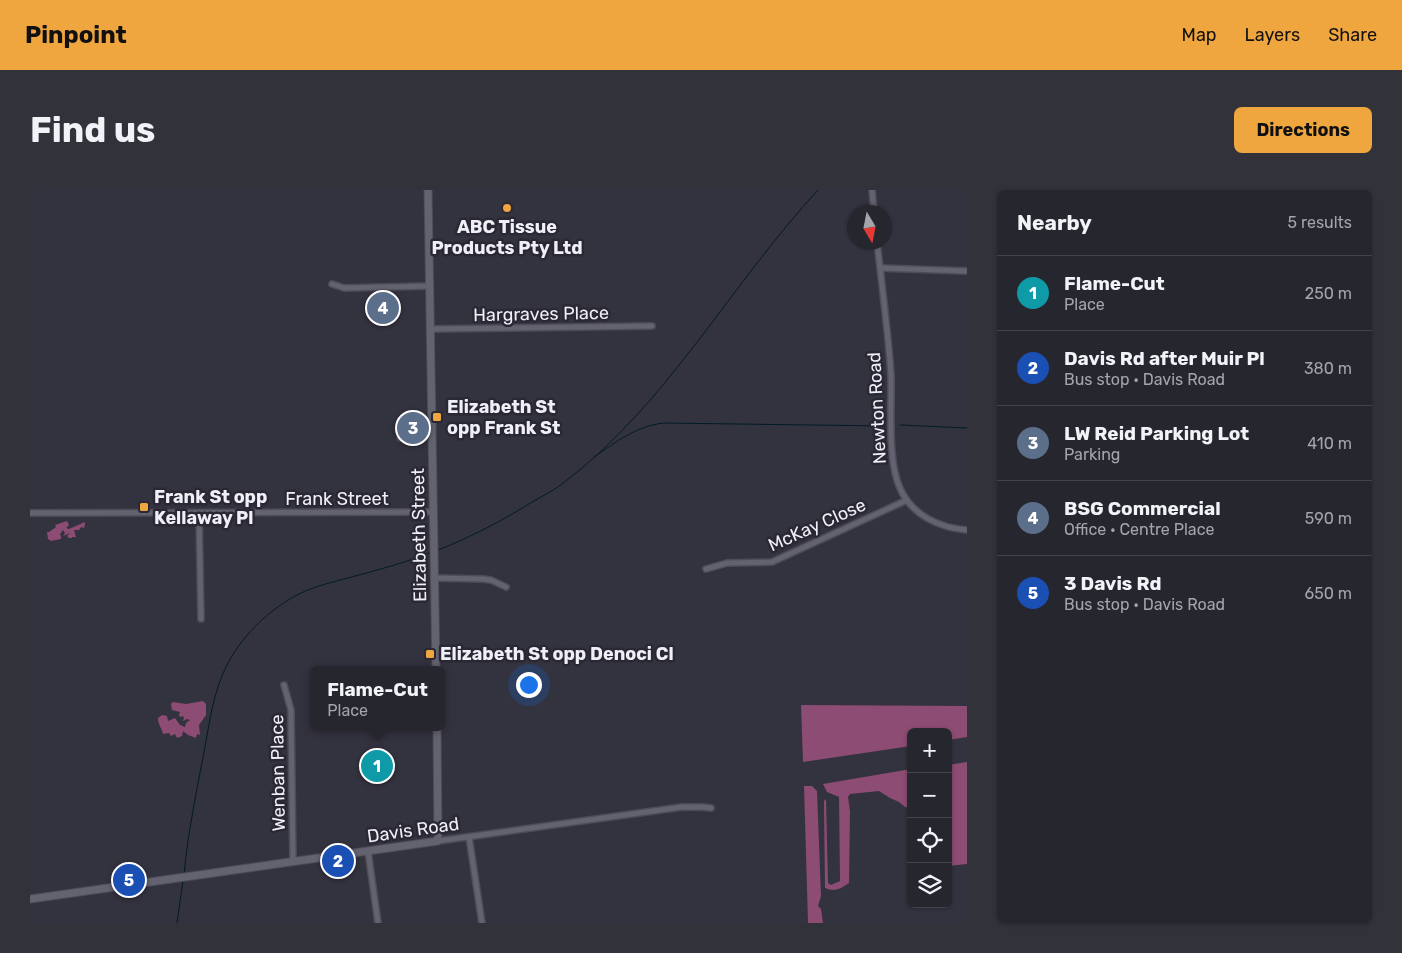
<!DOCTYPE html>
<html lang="en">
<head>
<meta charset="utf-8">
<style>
	body { margin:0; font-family:Rubik,sans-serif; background:#32323b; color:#f1f3f6 }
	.controls { position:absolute; right:15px; bottom:15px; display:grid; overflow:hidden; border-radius:8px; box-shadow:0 1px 4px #0004 }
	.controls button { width:45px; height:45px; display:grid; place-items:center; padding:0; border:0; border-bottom:1px solid #42434b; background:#26262f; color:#f1f3f6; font:25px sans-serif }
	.compass { position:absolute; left:817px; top:15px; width:45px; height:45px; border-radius:50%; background:#26262f; box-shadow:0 1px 4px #0004; rotate:170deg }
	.you { position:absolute; left:498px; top:494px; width:18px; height:18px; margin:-12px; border:4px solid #fff; border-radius:50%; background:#1a73e8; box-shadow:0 0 0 8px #1a73e833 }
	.badge { display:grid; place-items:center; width:32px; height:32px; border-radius:50%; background:#f0a63f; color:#fff; font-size:16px; font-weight:700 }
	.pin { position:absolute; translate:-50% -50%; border:2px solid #fff; box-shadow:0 1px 5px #0006 }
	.popup { position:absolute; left:280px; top:476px; width:135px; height:65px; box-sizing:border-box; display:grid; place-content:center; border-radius:8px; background:#26262f; filter:drop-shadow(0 1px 4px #0005); font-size:16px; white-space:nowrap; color:#a4a5aa }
	.popup b { font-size:19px; color:#f1f3f6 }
	.popup::after { content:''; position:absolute; left:50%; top:100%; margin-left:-10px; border:10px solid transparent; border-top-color:#26262f }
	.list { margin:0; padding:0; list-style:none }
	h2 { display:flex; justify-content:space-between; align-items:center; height:65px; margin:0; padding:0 20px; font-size:21px }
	h2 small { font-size:16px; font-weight:400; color:#a4a5aa }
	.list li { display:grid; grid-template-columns:32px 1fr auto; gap:15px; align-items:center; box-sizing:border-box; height:75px; padding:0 20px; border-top:1px solid #42434b }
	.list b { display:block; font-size:19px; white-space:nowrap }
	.list p { margin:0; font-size:16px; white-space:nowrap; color:#a4a5aa }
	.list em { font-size:16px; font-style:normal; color:#a4a5aa }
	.icon { flex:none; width:28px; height:28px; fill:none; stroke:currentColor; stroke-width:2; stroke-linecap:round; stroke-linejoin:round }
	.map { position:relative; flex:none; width:937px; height:733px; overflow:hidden; border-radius:8px }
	header { display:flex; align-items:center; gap:30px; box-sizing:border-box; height:70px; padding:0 25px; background:#f0a63f; color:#111 }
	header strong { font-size:24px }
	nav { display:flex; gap:28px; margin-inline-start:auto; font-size:18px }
	.intro { display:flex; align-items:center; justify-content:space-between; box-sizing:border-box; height:120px; padding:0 30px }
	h1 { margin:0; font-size:35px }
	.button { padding:12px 22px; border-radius:8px; background:#f0a63f; color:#111; font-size:18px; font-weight:700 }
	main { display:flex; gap:30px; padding:0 30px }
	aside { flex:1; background:#26262f; border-radius:8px; box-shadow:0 1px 4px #0004 }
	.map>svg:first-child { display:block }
</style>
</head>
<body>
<header>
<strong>Pinpoint</strong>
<nav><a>Map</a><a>Layers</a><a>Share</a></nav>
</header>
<div class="intro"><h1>Find us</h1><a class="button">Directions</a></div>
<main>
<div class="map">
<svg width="937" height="733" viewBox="0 0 937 733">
	<rect width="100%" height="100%" fill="#33323f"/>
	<g fill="#8d4c73">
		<path d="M37 331 39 335 36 338 39 339 55 332V334L54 338 51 337 49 340H44L46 347H42V348H39L37 346 40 343 33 346 35 343 33 340 30 344 31 346V349L21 351 18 349 17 342H19L26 337 25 335Z"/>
		<path d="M173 511 176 514V525L169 535 170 545 167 544 166 548 158 545 153 541 152 546 147 548 145 544 141 546 139 543 133 544C132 538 128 535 128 528L132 525 137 526 138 531 145 528 150 535 155 537 156 533 160 530 157 529 153 531 154 528 153 526 150 527 149 525 150 522 142 520 141 514 143 512 156 514Z"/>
		<path d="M771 515 937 516V547L918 550V542H881V556L773 572Z"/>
		<path d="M937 572V674L918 676V575Z"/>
		<path d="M881 579V618L875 617 869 612 860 608 849 601 820 604 818 607 820 621 819 693C810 699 805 702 795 698L794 611 796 609 798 693 801 695 810 691 809 607 797 602 793 594Z"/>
		<path d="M774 596H782L787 601 791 706 788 716 791 719 793 733H778Z"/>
	</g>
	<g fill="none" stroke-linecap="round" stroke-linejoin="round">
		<g stroke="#011b27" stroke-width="1">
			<path d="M870 235 937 238"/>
			<path d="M564 267C586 252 606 236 634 233L855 236"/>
			<path d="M408 360C441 347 472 331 502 312 512 306 523 301 532 294 637 215 700 95 788 0"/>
			<path d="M154 684C158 642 167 599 175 557 180 529 184 499 198 473 214 443 241 418 271 403 286 396 303 392 318 388 347 380 375 373 402 362"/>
			<path d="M147 733 153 691"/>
		</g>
		<defs>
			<g id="street">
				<path d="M842 0 844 22"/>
				<path d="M847 52C852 96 858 141 861 185 862 217 857 270 870 298 881 325 910 338 937 340"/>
				<path d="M850 78 937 81"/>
				<path d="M302 94 314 98 400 96"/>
				<path d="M400 139 622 136"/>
				<path d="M370 248 381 247 380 231H398L402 234"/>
				<path d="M0 323 403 322"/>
				<path d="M169 323 171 429"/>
				<path d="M676 379 697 373 742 372 877 310"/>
				<path d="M404 388 453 389 461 390 476 397"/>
				<path d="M254 495 261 520 263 671"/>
				<path d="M439 647 452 733"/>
				<path d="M408 651 652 617H672L681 618"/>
				<path d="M338 661 348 733"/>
			</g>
			<g id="secondary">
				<path d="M398 0 406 480"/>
				<path d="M0 709 408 651 407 537"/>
			</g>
		</defs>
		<use href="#street" stroke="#4e4d57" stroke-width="8"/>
		<use href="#secondary" stroke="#4e4d57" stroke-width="9"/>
		<use href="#street" stroke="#636270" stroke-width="5"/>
		<use href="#secondary" stroke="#636270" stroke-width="7"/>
	</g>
	<g fill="#f0a63f" stroke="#292834" stroke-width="2">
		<circle cx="477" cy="18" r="5"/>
		<rect x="402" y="222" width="10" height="10" rx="2.5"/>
		<rect x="109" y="312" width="10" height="10" rx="2.5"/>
		<rect x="395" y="459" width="10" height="10" rx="2.5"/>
	</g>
	<g text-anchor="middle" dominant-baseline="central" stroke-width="5" stroke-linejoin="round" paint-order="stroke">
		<g font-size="18" font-weight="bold" fill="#efeff7" stroke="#292834" text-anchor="start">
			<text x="477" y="37" text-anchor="middle">ABC Tissue<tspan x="477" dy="21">Products Pty Ltd</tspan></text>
			<text x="417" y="217">Elizabeth St<tspan x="417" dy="21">opp Frank St</tspan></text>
			<text x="124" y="307">Frank St opp<tspan x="124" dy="21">Kellaway Pl</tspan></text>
			<text x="410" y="464">Elizabeth St opp Denoci Cl</text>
		</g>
		<g font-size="18" fill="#efeff7" stroke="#292834">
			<text transform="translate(511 124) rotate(-1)">Hargraves Place</text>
			<text transform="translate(847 218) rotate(-93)">Newton Road</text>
			<text x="307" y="309">Frank Street</text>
			<text transform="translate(787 335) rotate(-24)">McKay Close</text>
			<text transform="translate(389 345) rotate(-91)">Elizabeth Street</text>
			<text transform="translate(248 583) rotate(-91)">Wenban Place</text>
			<text transform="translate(383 640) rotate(-8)">Davis Road</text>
		</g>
	</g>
</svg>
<div class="controls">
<button>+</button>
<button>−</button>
<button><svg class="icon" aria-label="locate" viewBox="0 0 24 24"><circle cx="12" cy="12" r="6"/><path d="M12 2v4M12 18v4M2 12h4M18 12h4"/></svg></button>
<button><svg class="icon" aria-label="layers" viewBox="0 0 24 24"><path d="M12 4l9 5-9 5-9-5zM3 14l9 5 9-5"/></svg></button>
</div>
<svg class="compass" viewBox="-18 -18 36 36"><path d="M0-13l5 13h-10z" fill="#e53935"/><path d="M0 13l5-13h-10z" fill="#a4a5aa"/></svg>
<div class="you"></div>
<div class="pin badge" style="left:347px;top:576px;background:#0f9aa8">1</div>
<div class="popup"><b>Flame-Cut</b>Place</div>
<div class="pin badge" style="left:308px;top:671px;background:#1a4fb4">2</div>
<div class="pin badge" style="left:383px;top:238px;background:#5c6f8a">3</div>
<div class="pin badge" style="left:353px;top:118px;background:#5c6f8a">4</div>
<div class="pin badge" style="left:99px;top:690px;background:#1a4fb4">5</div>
</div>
<aside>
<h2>Nearby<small>5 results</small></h2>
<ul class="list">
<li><span class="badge" style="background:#0f9aa8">1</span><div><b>Flame-Cut</b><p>Place</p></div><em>250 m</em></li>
<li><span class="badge" style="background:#1a4fb4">2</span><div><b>Davis Rd after Muir Pl</b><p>Bus stop · Davis Road</p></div><em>380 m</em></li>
<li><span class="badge" style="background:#5c6f8a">3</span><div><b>LW Reid Parking Lot</b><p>Parking</p></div><em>410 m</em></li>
<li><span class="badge" style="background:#5c6f8a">4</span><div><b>BSG Commercial</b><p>Office · Centre Place</p></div><em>590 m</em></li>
<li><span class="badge" style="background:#1a4fb4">5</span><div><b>3 Davis Rd</b><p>Bus stop · Davis Road</p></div><em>650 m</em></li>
</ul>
</aside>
</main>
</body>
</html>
